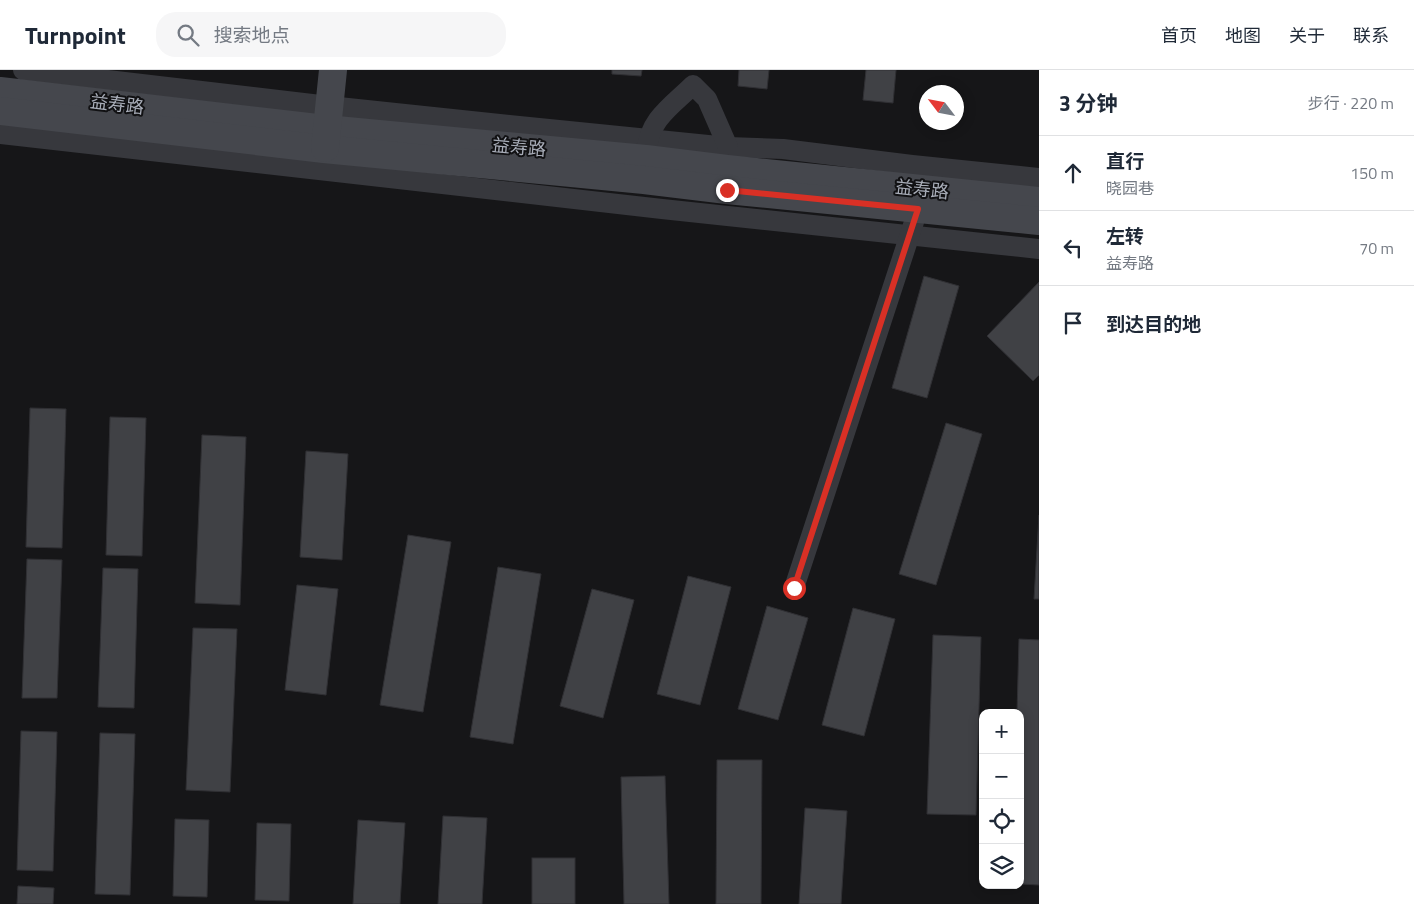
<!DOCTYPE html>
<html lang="zh">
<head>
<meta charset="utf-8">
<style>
	body { margin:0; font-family:"Titillium Web","Noto Sans SC",sans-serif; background:#f6f6f7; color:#1f2937 }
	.controls { position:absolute; right:15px; bottom:15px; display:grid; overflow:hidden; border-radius:10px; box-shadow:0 2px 12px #0003 }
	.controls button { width:45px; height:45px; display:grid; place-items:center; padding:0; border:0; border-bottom:1px solid #e0e1e3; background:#fff; color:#1f2937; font:25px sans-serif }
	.compass { position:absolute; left:919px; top:15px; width:45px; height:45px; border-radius:50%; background:#fff; box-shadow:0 2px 12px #0003; rotate:302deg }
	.stop { position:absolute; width:15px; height:15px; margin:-11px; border:4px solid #d93025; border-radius:50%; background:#fff }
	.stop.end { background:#d93025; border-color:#fff; box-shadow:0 1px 5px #0008 }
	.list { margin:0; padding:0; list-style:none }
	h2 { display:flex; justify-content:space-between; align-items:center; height:65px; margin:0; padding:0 20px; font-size:21px }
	h2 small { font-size:16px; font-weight:400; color:#747a83 }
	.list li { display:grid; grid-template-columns:32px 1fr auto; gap:15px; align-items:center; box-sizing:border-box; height:75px; padding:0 20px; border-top:1px solid #e0e1e3 }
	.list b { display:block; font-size:19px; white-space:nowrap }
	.list p { margin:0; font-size:16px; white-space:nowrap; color:#747a83 }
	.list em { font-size:16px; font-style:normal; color:#747a83 }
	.icon { flex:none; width:28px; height:28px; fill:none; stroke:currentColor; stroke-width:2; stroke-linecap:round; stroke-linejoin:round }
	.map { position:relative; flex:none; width:1039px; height:834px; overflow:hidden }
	header { display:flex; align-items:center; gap:30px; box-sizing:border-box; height:70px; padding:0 25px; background:#fff; border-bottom:1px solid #e0e1e3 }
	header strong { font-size:24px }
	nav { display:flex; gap:28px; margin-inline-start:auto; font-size:18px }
	.search { width:350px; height:45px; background:#f6f6f7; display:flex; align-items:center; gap:12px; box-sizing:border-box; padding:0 18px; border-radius:20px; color:#747a83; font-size:19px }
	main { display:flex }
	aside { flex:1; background:#fff }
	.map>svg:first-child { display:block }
</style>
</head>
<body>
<header>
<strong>Turnpoint</strong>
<div class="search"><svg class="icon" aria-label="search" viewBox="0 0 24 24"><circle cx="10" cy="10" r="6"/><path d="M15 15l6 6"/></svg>搜索地点</div>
<nav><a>首页</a><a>地图</a><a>关于</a><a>联系</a></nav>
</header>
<main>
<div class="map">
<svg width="1039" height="834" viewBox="0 0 1039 834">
	<rect width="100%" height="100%" fill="#161618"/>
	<g fill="#404145" stroke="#303034">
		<path d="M612 0H642L641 6 612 4Z"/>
		<path d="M739 0H769L767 19 738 16Z"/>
		<path d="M866 0H896L893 33 863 30Z"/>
		<path d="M924 206 959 216 927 328 892 318Z"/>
		<path d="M1039 212V305L1033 311 987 266Z"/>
		<path d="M30 338 66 339 62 478 26 477Z"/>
		<path d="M110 347 146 348 142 486 106 485Z"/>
		<path d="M946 353 982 364 936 515 899 504Z"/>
		<path d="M202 365 246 367 240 535 195 533Z"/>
		<path d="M306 381 348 384 342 490 300 487Z"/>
		<path d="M1039 445V529H1034Z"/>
		<path d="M408 465 451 472 423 642 380 635Z"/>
		<path d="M27 489 62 490 57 628H22Z"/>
		<path d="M498 497 541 504 513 674 470 667Z"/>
		<path d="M103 498 138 499 134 638 98 637Z"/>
		<path d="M688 506 731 517 700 635 657 624Z"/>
		<path d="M297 515 338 519 326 625 285 620Z"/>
		<path d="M592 519 634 530 603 648 560 636Z"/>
		<path d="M767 536 808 548 778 650 738 639Z"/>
		<path d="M853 538 895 549 864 666 822 655Z"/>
		<path d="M193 558 237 559 230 722 186 720Z"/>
		<path d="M933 565 981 567 976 745 927 744Z"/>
		<path d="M1019 569 1039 570V815L1020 814V643H1017Z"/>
		<path d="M21 661 57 662 53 801 17 800Z"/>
		<path d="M100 663 135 664 130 825 95 824Z"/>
		<path d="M717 690H762L761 834H716Z"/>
		<path d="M665 706 669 834H624L621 707Z"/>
		<path d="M805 738 847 741 841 834H799Z"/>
		<path d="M443 746 487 748 482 834H438Z"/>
		<path d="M175 749 209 750 207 827 173 826Z"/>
		<path d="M358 750 405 753 400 834H353Z"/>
		<path d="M257 753 291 754 289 831 255 830Z"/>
		<rect x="532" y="788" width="43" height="46"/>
		<path d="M18 816 54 818 53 834H17Z"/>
	</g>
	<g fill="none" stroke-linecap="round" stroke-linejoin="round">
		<g stroke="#37383d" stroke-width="20">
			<path d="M23 0 329 36 509 55 728 77 783 79 912 95 1039 108"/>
			<path d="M0 64 662 139 1039 179"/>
			<path d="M647 80C649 49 673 35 693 15L707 29 728 77V88"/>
			<path d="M794 518 914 152"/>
		</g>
		<g stroke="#45474d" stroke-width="28">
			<path d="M0 21 326 59 646 89 727 99 1039 131"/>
			<path d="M0 41 324 79 644 110 727 120 1039 151"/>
			<path d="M325 78 333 0"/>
		</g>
	</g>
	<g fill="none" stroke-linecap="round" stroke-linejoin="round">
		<path stroke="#d93025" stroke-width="6" d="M727 120 918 139 794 518"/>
	</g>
	<g text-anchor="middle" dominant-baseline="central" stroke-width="4" stroke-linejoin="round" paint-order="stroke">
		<g font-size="18" fill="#a8adb8" stroke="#111113">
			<text transform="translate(117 34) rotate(7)">益寿路</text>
			<text transform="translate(519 77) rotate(5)">益寿路</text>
			<text transform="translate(922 119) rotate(6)">益寿路</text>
		</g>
	</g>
</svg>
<div class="controls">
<button>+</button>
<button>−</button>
<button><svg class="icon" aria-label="locate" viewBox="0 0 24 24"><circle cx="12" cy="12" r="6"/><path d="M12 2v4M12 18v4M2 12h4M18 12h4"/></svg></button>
<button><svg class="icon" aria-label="layers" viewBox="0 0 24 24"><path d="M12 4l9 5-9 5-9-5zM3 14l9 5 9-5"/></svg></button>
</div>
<svg class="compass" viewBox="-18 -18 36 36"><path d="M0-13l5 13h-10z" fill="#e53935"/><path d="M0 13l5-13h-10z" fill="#747a83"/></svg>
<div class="stop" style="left:794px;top:518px"></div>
<div class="stop end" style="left:727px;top:120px"></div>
</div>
<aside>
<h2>3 分钟<small>步行 · 220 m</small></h2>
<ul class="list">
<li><svg class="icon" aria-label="ahead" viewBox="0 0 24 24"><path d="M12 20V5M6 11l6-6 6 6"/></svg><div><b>直行</b><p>晓园巷</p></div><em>150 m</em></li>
<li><svg class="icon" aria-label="left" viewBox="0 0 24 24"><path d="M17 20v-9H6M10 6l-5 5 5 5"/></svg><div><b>左转</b><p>益寿路</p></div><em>70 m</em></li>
<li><svg class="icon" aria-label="arrive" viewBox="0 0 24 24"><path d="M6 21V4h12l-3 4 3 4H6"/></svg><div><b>到达目的地</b></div></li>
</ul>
</aside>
</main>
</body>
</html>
